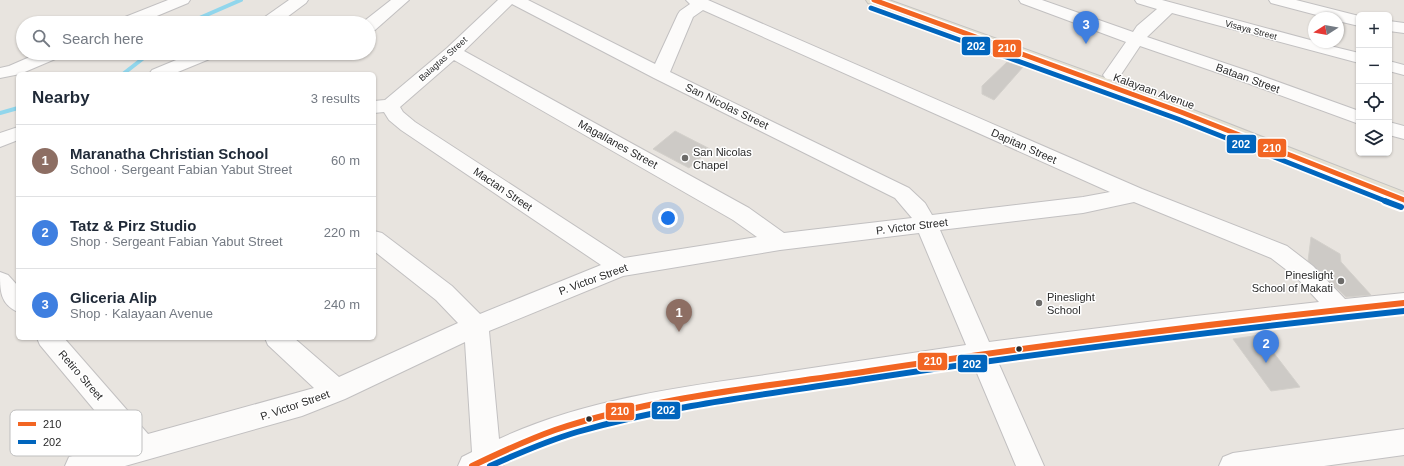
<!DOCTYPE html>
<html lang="en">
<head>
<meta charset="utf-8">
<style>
	body { margin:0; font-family:Arial,sans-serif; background:#f6f6f7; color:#1f2937 }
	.controls { position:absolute; right:12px; top:12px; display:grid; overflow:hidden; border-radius:6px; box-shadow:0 1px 3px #0004 }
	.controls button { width:36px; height:36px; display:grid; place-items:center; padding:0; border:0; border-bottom:1px solid #e0e1e3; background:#fff; color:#1f2937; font:20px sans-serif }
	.compass { position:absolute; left:1308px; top:12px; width:36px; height:36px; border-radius:50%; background:#fff; box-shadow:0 1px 3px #0004; rotate:259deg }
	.you { position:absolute; left:668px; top:218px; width:14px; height:14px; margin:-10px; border:3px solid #fff; border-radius:50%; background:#1a73e8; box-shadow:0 0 0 6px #1a73e833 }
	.badge { display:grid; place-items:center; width:26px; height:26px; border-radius:50%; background:#db2777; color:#fff; font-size:13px; font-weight:700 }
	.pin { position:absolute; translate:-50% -33px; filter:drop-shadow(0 1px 2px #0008) }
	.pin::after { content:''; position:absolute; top:21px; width:14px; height:12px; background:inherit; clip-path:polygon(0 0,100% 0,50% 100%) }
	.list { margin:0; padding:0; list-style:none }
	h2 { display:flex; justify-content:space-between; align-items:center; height:52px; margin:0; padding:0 16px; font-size:17px }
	h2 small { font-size:13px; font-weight:400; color:#747a83 }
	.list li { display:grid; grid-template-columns:26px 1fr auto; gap:12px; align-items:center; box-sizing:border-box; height:72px; padding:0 16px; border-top:1px solid #e0e1e3 }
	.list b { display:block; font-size:15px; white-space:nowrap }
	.list p { margin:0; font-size:13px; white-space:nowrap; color:#747a83 }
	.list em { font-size:13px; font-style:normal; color:#747a83 }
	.icon { flex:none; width:22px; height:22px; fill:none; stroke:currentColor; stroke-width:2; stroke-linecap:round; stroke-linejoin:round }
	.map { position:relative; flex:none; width:1404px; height:466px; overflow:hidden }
	.search { position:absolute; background:#fff; box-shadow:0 1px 3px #0004; left:16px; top:16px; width:360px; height:44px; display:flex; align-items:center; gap:10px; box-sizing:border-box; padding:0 14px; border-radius:22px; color:#747a83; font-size:15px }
	.panel { position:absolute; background:#fff; box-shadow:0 1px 3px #0004; left:16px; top:72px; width:360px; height:268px; border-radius:6px }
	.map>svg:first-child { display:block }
</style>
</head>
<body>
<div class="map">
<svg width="1404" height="466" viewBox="0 0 1404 466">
	<rect width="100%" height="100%" fill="#e8e4df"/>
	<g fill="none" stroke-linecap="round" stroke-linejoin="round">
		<g stroke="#91d6ec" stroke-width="4">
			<path d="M188 23 241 0"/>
			<path d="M123 74 150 53"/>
			<path d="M0 113 18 108"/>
		</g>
	</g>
	<g fill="#cdcac6" stroke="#d3d0cb">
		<path d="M1007 62 1023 67 994 100 982 94V86Z"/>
		<path d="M675 131 710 149 689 168 653 149Z"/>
		<path d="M1311 237 1340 254 1341 262 1371 295 1346 297 1308 261Z"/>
		<path d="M1260 335 1300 387 1271 391 1233 339Z"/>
	</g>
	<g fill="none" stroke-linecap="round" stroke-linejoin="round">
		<defs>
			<g id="minor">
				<path d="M168 0H190L188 3 140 23H118L120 19Z"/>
				<path d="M289 0H308L306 3 279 23H260L262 19Z"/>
				<path d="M391 0H409L375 30 369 31V23L363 22Z"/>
				<path d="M498 0H528L655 64 678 14 680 11 690 4 686 0H708L1142 189 1287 246 1313 266 1345 299 1404 293V313L1187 337 998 362 1044 466H1016L974 366 736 402 645 418 600 428 557 441 523 455 501 466H458L462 457 472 452 465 342 345 399 302 416 125 466H65L69 457 121 442 40 345 37 338H64L148 434 314 388 268 345 265 338H294L339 377 458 323 436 300 374 251V231L382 233 452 286 480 314 601 265 401 130 389 120 384 112 374 113V101L385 100 447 48ZM512 4 654 78 895 198 912 218 784 233 749 208 464 51ZM703 10 1110 192 1083 197 932 215 925 203 909 188 670 72 693 17ZM454 60 733 220 757 237 624 258 415 122 403 112 400 107ZM1134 202 1271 258 1297 278 1319 302 1187 317 989 342 940 230 1083 213ZM919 233 966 345C899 355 832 365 765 375 678 387 579 401 499 439L489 331 623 276 780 250Z"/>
				<path d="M1019 0H1042L1133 32 1137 26 1157 9 1137 3 1135 0H1162L1314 41V42L1359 53V63L1172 13 1147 37 1248 71 1359 111V124L1236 79 1140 46 1118 79 1112 80 1106 79 1103 75 1126 42 1021 3Z"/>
				<path d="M1269 0H1296L1359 16V26L1338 21V18H1328L1271 3Z"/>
				<path d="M1389 21 1404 23V33L1389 31Z"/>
				<path d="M39 53H63L60 57 20 74 0 78V68L9 66Z"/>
				<path d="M193 53H250L247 57 241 58H212L173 74H149L152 70Z"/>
				<path d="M1389 61 1404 65V75L1389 71Z"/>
				<path d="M1389 122 1404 126V139L1389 135Z"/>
				<path d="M18 127V140L0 147V133Z"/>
				<path d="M0 272 8 275 18 286V312C0 304 0 291 0 272Z"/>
				<path d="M1404 429V455L1324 466H1219L1223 457 1233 453Z"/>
			</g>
			<path id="major" d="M866 0H889L1188 108 1404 192V208L1174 116 868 3Z"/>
		</defs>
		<use href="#minor" stroke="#c2c0c1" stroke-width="2"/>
		<use href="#major" stroke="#c4c3c1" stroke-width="2"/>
		<use href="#minor" fill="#fcfbfa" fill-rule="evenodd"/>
		<use href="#major" fill="#e6e1d3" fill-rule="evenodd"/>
		<defs>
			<path id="bus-1-far1" d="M874 0 1181 112 1404 200"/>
			<path id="bus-1" d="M472 466C499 453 527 440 555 430 657 396 764 387 869 371 1047 344 1225 322 1404 303"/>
			<path id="bus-2-far1" d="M871 8 1178 119 1388 202"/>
			<g id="bus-2">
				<path d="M1385 201 1401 207"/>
				<path d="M490 466C519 453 547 441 577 432 671 405 769 394 866 379 1045 352 1224 330 1404 311"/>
			</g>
		</defs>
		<use href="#bus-1-far1" stroke="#fff" stroke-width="8"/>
		<use href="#bus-1" stroke="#fff" stroke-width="10"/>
		<use href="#bus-2-far1" stroke="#fff" stroke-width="8"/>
		<use href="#bus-2" stroke="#fff" stroke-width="10"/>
		<use href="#bus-1-far1" stroke="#f26522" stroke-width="5"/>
		<use href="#bus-1" stroke="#f26522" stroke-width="6"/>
		<use href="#bus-2-far1" stroke="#0065bd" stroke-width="5"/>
		<use href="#bus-2" stroke="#0065bd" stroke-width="6"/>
	</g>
	<g fill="#6c6b69" stroke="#fff" stroke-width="1.5">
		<circle cx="685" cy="158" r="4"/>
		<circle cx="1341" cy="281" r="4"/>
		<circle cx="1039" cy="303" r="4"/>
	</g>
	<g fill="#2a2a2a" stroke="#fff" stroke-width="1.5">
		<circle cx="1019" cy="349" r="3.5"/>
		<circle cx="589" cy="419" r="3.5"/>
	</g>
	<g text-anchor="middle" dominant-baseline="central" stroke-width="3" stroke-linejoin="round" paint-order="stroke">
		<g font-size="9" fill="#2a2a2a" stroke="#fff">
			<text transform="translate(1251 30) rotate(15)">Visaya Street</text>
			<text transform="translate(443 59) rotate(-42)">Balagtas Street</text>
		</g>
		<g font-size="11" fill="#2a2a2a" stroke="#fff">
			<text transform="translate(1248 78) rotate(20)">Bataan Street</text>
			<text transform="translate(1154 91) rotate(20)">Kalayaan Avenue</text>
			<text transform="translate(727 106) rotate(26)">San Nicolas Street</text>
			<text transform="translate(618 144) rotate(29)">Magallanes Street</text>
			<text transform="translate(1024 146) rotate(24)">Dapitan Street</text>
			<text transform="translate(503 189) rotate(34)">Mactan Street</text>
			<text transform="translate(912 226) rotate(-7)">P. Victor Street</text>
			<text transform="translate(593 279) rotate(-20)">P. Victor Street</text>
			<text transform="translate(81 375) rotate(49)">Retiro Street</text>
			<text transform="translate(295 405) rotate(-19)">P. Victor Street</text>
		</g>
		<g font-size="11" fill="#2a2a2a" stroke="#fff" text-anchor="start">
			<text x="693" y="152">San Nicolas<tspan x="693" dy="13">Chapel</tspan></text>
			<text x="1333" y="275" text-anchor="end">Pineslight<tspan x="1333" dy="13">School of Makati</tspan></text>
			<text x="1047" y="297">Pineslight<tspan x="1047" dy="13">School</tspan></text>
		</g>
	</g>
	<rect x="10" y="410" width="132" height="46" rx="6" fill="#fff" stroke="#bfbfbf" stroke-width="1"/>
	<rect x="18" y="422" width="18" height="4" fill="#f26522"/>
	<rect x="18" y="440" width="18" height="4" fill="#0065bd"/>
	<g font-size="11" fill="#2a2a2a">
		<text x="43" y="428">210</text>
		<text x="43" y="446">202</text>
	</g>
	<g stroke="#fff" stroke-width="1.5">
		<rect x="961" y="36" width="30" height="20" rx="4" fill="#0065bd"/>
		<rect x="992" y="39" width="30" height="19" rx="4" fill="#f26522"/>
		<rect x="1226" y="134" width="31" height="20" rx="4" fill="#0065bd"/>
		<rect x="1257" y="138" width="30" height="20" rx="4" fill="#f26522"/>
		<rect x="917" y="352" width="31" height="19" rx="4" fill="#f26522"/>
		<rect x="957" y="354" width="31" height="19" rx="4" fill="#0065bd"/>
		<rect x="651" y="401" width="30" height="19" rx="4" fill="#0065bd"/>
		<rect x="605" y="402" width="30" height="19" rx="4" fill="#f26522"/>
	</g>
	<g font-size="11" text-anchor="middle" font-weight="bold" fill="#fff">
		<text x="976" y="50">202</text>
		<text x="1007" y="52">210</text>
		<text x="1241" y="148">202</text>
		<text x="1272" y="152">210</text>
		<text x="933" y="365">210</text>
		<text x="972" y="368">202</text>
		<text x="666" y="414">202</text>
		<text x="620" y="415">210</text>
	</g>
</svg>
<div class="controls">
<button>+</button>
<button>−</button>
<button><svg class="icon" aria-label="locate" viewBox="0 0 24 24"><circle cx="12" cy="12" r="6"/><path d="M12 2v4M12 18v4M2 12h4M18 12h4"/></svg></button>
<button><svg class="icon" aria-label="layers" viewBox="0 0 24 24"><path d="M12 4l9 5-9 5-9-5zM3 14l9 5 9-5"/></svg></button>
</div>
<svg class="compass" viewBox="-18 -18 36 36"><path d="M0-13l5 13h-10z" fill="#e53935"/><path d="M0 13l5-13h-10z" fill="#747a83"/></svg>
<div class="you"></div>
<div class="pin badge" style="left:679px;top:332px;background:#8d6e63">1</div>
<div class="pin badge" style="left:1266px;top:363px;background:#3f7fe0">2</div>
<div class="pin badge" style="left:1086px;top:44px;background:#3f7fe0">3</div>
<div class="search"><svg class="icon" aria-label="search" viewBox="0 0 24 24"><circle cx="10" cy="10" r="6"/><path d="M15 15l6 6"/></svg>Search here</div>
<section class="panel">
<h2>Nearby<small>3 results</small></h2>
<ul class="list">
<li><span class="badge" style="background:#8d6e63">1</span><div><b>Maranatha Christian School</b><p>School · Sergeant Fabian Yabut Street</p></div><em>60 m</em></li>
<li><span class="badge" style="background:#3f7fe0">2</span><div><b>Tatz &amp; Pirz Studio</b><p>Shop · Sergeant Fabian Yabut Street</p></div><em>220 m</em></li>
<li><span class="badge" style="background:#3f7fe0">3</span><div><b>Gliceria Alip</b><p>Shop · Kalayaan Avenue</p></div><em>240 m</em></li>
</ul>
</section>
</div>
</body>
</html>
